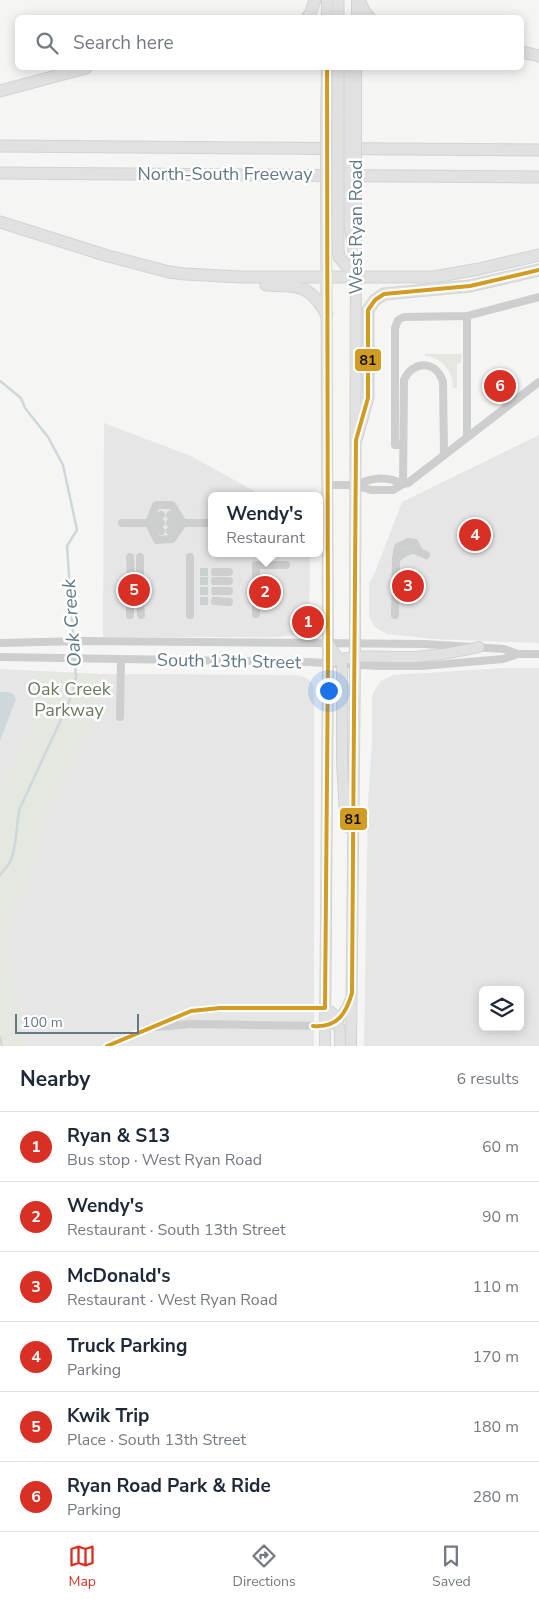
<!DOCTYPE html>
<html lang="en">
<head>
<meta charset="utf-8">
<style>
	body { margin:0; font-family:"Nunito Sans",sans-serif; background:#f2f2f3; color:#1f2937 }
	.controls { position:absolute; right:15px; bottom:15px; display:grid; overflow:hidden; border-radius:8px; box-shadow:0 2px 12px #0003 }
	.controls button { width:45px; height:45px; display:grid; place-items:center; padding:0; border:0; border-bottom:1px solid #e0e1e3; background:#fff; color:#1f2937; font:25px sans-serif }
	.scale { position:absolute; left:15px; bottom:12px; width:124px; box-sizing:border-box; padding-left:5px; border:2px solid #627986; border-top:0; font-size:14px; line-height:18px; white-space:nowrap; color:#627986; -webkit-text-stroke:4px #fff; paint-order:stroke }
	.you { position:absolute; left:328px; top:690px; width:18px; height:18px; margin:-12px; border:4px solid #fff; border-radius:50%; background:#1a73e8; box-shadow:0 0 0 8px #1a73e833 }
	.badge { display:grid; place-items:center; width:32px; height:32px; border-radius:50%; background:#d93025; color:#fff; font-size:16px; font-weight:700 }
	.pin { position:absolute; translate:-50% -50%; border:2px solid #fff; box-shadow:0 1px 5px #0006 }
	.popup { position:absolute; left:208px; top:492px; width:115px; height:65px; box-sizing:border-box; display:grid; place-content:center; border-radius:8px; background:#fff; filter:drop-shadow(0 1px 4px #0005); font-size:16px; white-space:nowrap; color:#747a83 }
	.popup b { font-size:19px; color:#1f2937 }
	.popup::after { content:''; position:absolute; left:50%; top:100%; margin-left:-10px; border:10px solid transparent; border-top-color:#fff }
	.list { margin:0; padding:0; list-style:none }
	h2 { display:flex; justify-content:space-between; align-items:center; height:65px; margin:0; padding:0 20px; font-size:21px }
	h2 small { font-size:16px; font-weight:400; color:#747a83 }
	.list li { display:grid; grid-template-columns:32px 1fr auto; gap:15px; align-items:center; box-sizing:border-box; height:70px; padding:0 20px; border-top:1px solid #e0e1e3 }
	.list b { display:block; font-size:19px; white-space:nowrap }
	.list p { margin:0; font-size:16px; white-space:nowrap; color:#747a83 }
	.list em { font-size:16px; font-style:normal; color:#747a83 }
	.icon { flex:none; width:28px; height:28px; fill:none; stroke:currentColor; stroke-width:2; stroke-linecap:round; stroke-linejoin:round }
	.map { position:relative; flex:none; width:539px; height:1046px; overflow:hidden }
	.search { position:absolute; background:#fff; box-shadow:0 2px 12px #0003; left:15px; right:15px; top:15px; height:55px; display:flex; align-items:center; gap:12px; box-sizing:border-box; padding:0 18px; border-radius:8px; color:#747a83; font-size:19px }
	.sheet { height:485px; background:#fff }
	nav { display:flex; justify-content:space-around; align-items:center; box-sizing:border-box; height:70px; border-top:1px solid #e0e1e3; background:#fff; font-size:14px; color:#747a83 }
	nav a { display:grid; justify-items:center; gap:2px }
	nav .on { color:#d93025 }
	.map>svg:first-child { display:block }
</style>
</head>
<body>
<div class="map">
<svg width="539" height="1046" viewBox="0 0 539 1046">
	<rect width="100%" height="100%" fill="#f5f5f3"/>
	<g fill="#e5e6e5" fill-rule="evenodd">
		<path d="M104 423 191 456 263 496H211V553H310L309 620 306 628 302 632 299 634 279 637H103Z"/>
		<path d="M539 435V643L433 639 387 634 375 627 369 617V583L374 575 402 502Z"/>
		<path d="M505 668H539V1046H364L368 802 372 742V698L374 691 381 681 393 675ZM483 990H520V1027H483Z"/>
		<path d="M0 669 98 674 296 675 304 677 309 680 313 685 314 693V1046H0Z"/>
	</g>
	<g fill="#e4e8e1">
		<path d="M425 354H460L462 355 461 363 457 364V388H453C453 371 442 357 425 356Z"/>
		<path d="M40 671 98 674 99 694 92 720 81 744 44 818 38 861 33 876 15 907 6 933 12 970 26 1046H0V796L8 772 29 731 42 701Z"/>
	</g>
	<path fill="#ced8da" d="M0 692C8 692 13 691 16 699L0 741Z"/>
	<g fill="none" stroke-linecap="round" stroke-linejoin="round">
		<g stroke="#ced8da" stroke-width="2.5">
			<path d="M0 381 21 398 25 408 48 437 63 465 77 530 67 546 76 677 73 691 64 713 20 808C15 826 18 846 10 862 7 867 3 871 0 875"/>
			<path d="M0 1037 2 1046"/>
		</g>
		<g stroke="#c9d0d2" stroke-width="8" stroke-dasharray="8 4" stroke-linecap="butt">
			<path d="M200 572H215"/>
			<path d="M140 577V602"/>
			<path d="M200 581H215"/>
			<path d="M200 591H215"/>
			<path d="M200 601H215"/>
			<path d="M130 602 131 577"/>
		</g>
		<defs>
			<g id="major">
				<path d="M327 18V0"/>
				<path d="M357 18V0"/>
				<path d="M356 119V68"/>
				<path d="M326 120 327 68"/>
				<path d="M328 643 342 664V762L345 814 349 828"/>
				<path d="M334 661C361 653 389 658 416 657 438 655 458 652 479 647"/>
				<path d="M325 1008C341 1016 340 1030 340 1046"/>
				<path d="M325 1026C337 1021 346 1014 350 1001"/>
				<path d="M325 1046 328 663 326 196"/>
				<path d="M351 1046 355 665 356 193"/>
			</g>
			<g id="highway">
				<path d="M359 0 364 11 370 18"/>
				<path d="M307 18 311 12 315 0"/>
				<path d="M338 18V0"/>
				<path d="M522 52 539 56"/>
				<path d="M0 91 86 68"/>
				<path d="M338 120V68"/>
				<path d="M350 120V68"/>
				<path d="M0 146 539 150"/>
				<path d="M0 173 539 177"/>
				<path d="M350 194V225L356 263"/>
				<path d="M338 195V249L339 257 356 277"/>
				<path d="M0 222 108 256 169 272 185 274 240 277H434L479 269 539 255"/>
				<path d="M266 285C298 286 310 284 327 315"/>
				<path d="M356 440 368 398V310L375 300 384 294 470 286 539 270"/>
			</g>
		</defs>
		<use href="#major" stroke="#d2d3d2" stroke-width="12"/>
		<use href="#highway" stroke="#d2d3d3" stroke-width="13"/>
		<g stroke="#cdcece" stroke-width="8">
			<path d="M467 316V436"/>
			<path d="M403 445H395V328L398 320 404 317 467 316 539 297"/>
			<path d="M327 485H355L371 490H393L403 484 408 483 539 382"/>
			<path d="M355 485C372 478 386 475 403 484L404 380C413 360 436 360 443 382L444 455"/>
			<path d="M170 515 183 523 170 531"/>
			<path d="M122 523H149L156 505H172L183 523H211"/>
			<path d="M161 523H149L157 540 172 539 183 523"/>
			<path d="M170 523H183"/>
			<path d="M161 531 149 523 161 515"/>
			<path d="M130 557 131 577"/>
			<path d="M396 559 398 547 408 542 415 543 419 552"/>
			<path d="M215 572H229"/>
			<path d="M140 577V557"/>
			<path d="M215 581H229"/>
			<path d="M215 591H229"/>
			<path d="M215 601 229 602"/>
			<path d="M130 602V615"/>
			<path d="M140 602 141 615"/>
			<path d="M256 614V565H286"/>
			<path d="M190 615V557"/>
			<path d="M395 615 396 559C409 549 411 547 426 555"/>
			<path d="M0 643 83 641 424 644 504 649 518 654H539"/>
			<path d="M0 657 308 662 378 666H422L503 659 518 654"/>
			<path d="M120 717 121 659"/>
			<path d="M157 1027 192 1024 325 1026"/>
			<path d="M107 1046 191 1011 220 1008H325"/>
		</g>
		<use href="#major" stroke="#e1e1e1" stroke-width="10"/>
		<use href="#highway" stroke="#e1e1e1" stroke-width="11"/>
		<defs>
			<g id="major-bridge">
				<path d="M356 119V193"/>
				<path d="M326 120V196"/>
			</g>
			<g id="highway-bridge">
				<path d="M350 194V120"/>
				<path d="M338 195V120"/>
			</g>
		</defs>
		<use href="#major-bridge" stroke="#d2d3d2" stroke-width="12" stroke-linecap="butt"/>
		<use href="#highway-bridge" stroke="#d2d3d3" stroke-width="13" stroke-linecap="butt"/>
		<use href="#major-bridge" stroke="#e1e1e1" stroke-width="10"/>
		<use href="#highway-bridge" stroke="#e1e1e1" stroke-width="11"/>
		<defs>
			<g id="bus-1">
				<path d="M313 1026C337 1028 346 1014 352 993L356 440 368 398V310L375 300 384 294 470 286 539 270"/>
				<path d="M107 1046 191 1011 220 1008H325L328 663 327 68"/>
			</g>
		</defs>
		<use href="#bus-1" stroke="#fff" stroke-width="8"/>
		<use href="#bus-1" stroke="#d29b22" stroke-width="4"/>
	</g>
	<g text-anchor="middle" dominant-baseline="central" stroke-width="5" stroke-linejoin="round" paint-order="stroke">
		<g font-size="18" fill="#627986" stroke="#fff">
			<text x="225" y="174">North-South Freeway</text>
			<text transform="translate(356 227) rotate(-90)">West Ryan Road</text>
			<text transform="translate(229 661) rotate(1)">South 13th Street</text>
		</g>
		<g font-size="18" fill="#697c61" stroke="#fff">
			<text x="69" y="689">Oak Creek<tspan x="69" dy="21">Parkway</tspan></text>
		</g>
		<g font-size="19" font-style="italic" fill="#5d7b83" stroke="#fff">
			<text transform="translate(72 623) rotate(-94)">Oak Creek</text>
		</g>
	</g>
	<g stroke="#fff" stroke-width="2">
		<rect x="354" y="348" width="28" height="24" rx="5" fill="#d29b22"/>
		<rect x="339" y="807" width="29" height="24" rx="5" fill="#d29b22"/>
	</g>
	<g font-size="14" text-anchor="middle" font-weight="bold" fill="#111">
		<text x="368" y="365">81</text>
		<text x="353" y="824">81</text>
	</g>
</svg>
<div class="controls">
<button><svg class="icon" aria-label="layers" viewBox="0 0 24 24"><path d="M12 4l9 5-9 5-9-5zM3 14l9 5 9-5"/></svg></button>
</div>
<div class="scale">100 m</div>
<div class="you"></div>
<div class="pin badge" style="left:308px;top:622px">1</div>
<div class="pin badge" style="left:265px;top:592px">2</div>
<div class="popup"><b>Wendy's</b>Restaurant</div>
<div class="pin badge" style="left:408px;top:586px">3</div>
<div class="pin badge" style="left:475px;top:535px">4</div>
<div class="pin badge" style="left:134px;top:590px">5</div>
<div class="pin badge" style="left:500px;top:386px">6</div>
<div class="search"><svg class="icon" aria-label="search" viewBox="0 0 24 24"><circle cx="10" cy="10" r="6"/><path d="M15 15l6 6"/></svg>Search here</div>
</div>
<section class="sheet">
<h2>Nearby<small>6 results</small></h2>
<ul class="list">
<li><span class="badge">1</span><div><b>Ryan &amp; S13</b><p>Bus stop · West Ryan Road</p></div><em>60 m</em></li>
<li><span class="badge">2</span><div><b>Wendy's</b><p>Restaurant · South 13th Street</p></div><em>90 m</em></li>
<li><span class="badge">3</span><div><b>McDonald's</b><p>Restaurant · West Ryan Road</p></div><em>110 m</em></li>
<li><span class="badge">4</span><div><b>Truck Parking</b><p>Parking</p></div><em>170 m</em></li>
<li><span class="badge">5</span><div><b>Kwik Trip</b><p>Place · South 13th Street</p></div><em>180 m</em></li>
<li><span class="badge">6</span><div><b>Ryan Road Park &amp; Ride</b><p>Parking</p></div><em>280 m</em></li>
</ul>
</section>
<nav>
<a class="on"><svg class="icon" aria-label="map" viewBox="0 0 24 24"><path d="M3 6l6-2 6 2 6-2v14l-6 2-6-2-6 2zM9 4v14M15 6v14"/></svg>Map</a>
<a><svg class="icon" aria-label="directions" viewBox="0 0 24 24"><path d="M12 3l9 9-9 9-9-9zM9 14v-3h6M13 9l2 2-2 2"/></svg>Directions</a>
<a><svg class="icon" aria-label="saved" viewBox="0 0 24 24"><path d="M7 4h10v16l-5-4-5 4z"/></svg>Saved</a>
</nav>
</body>
</html>
